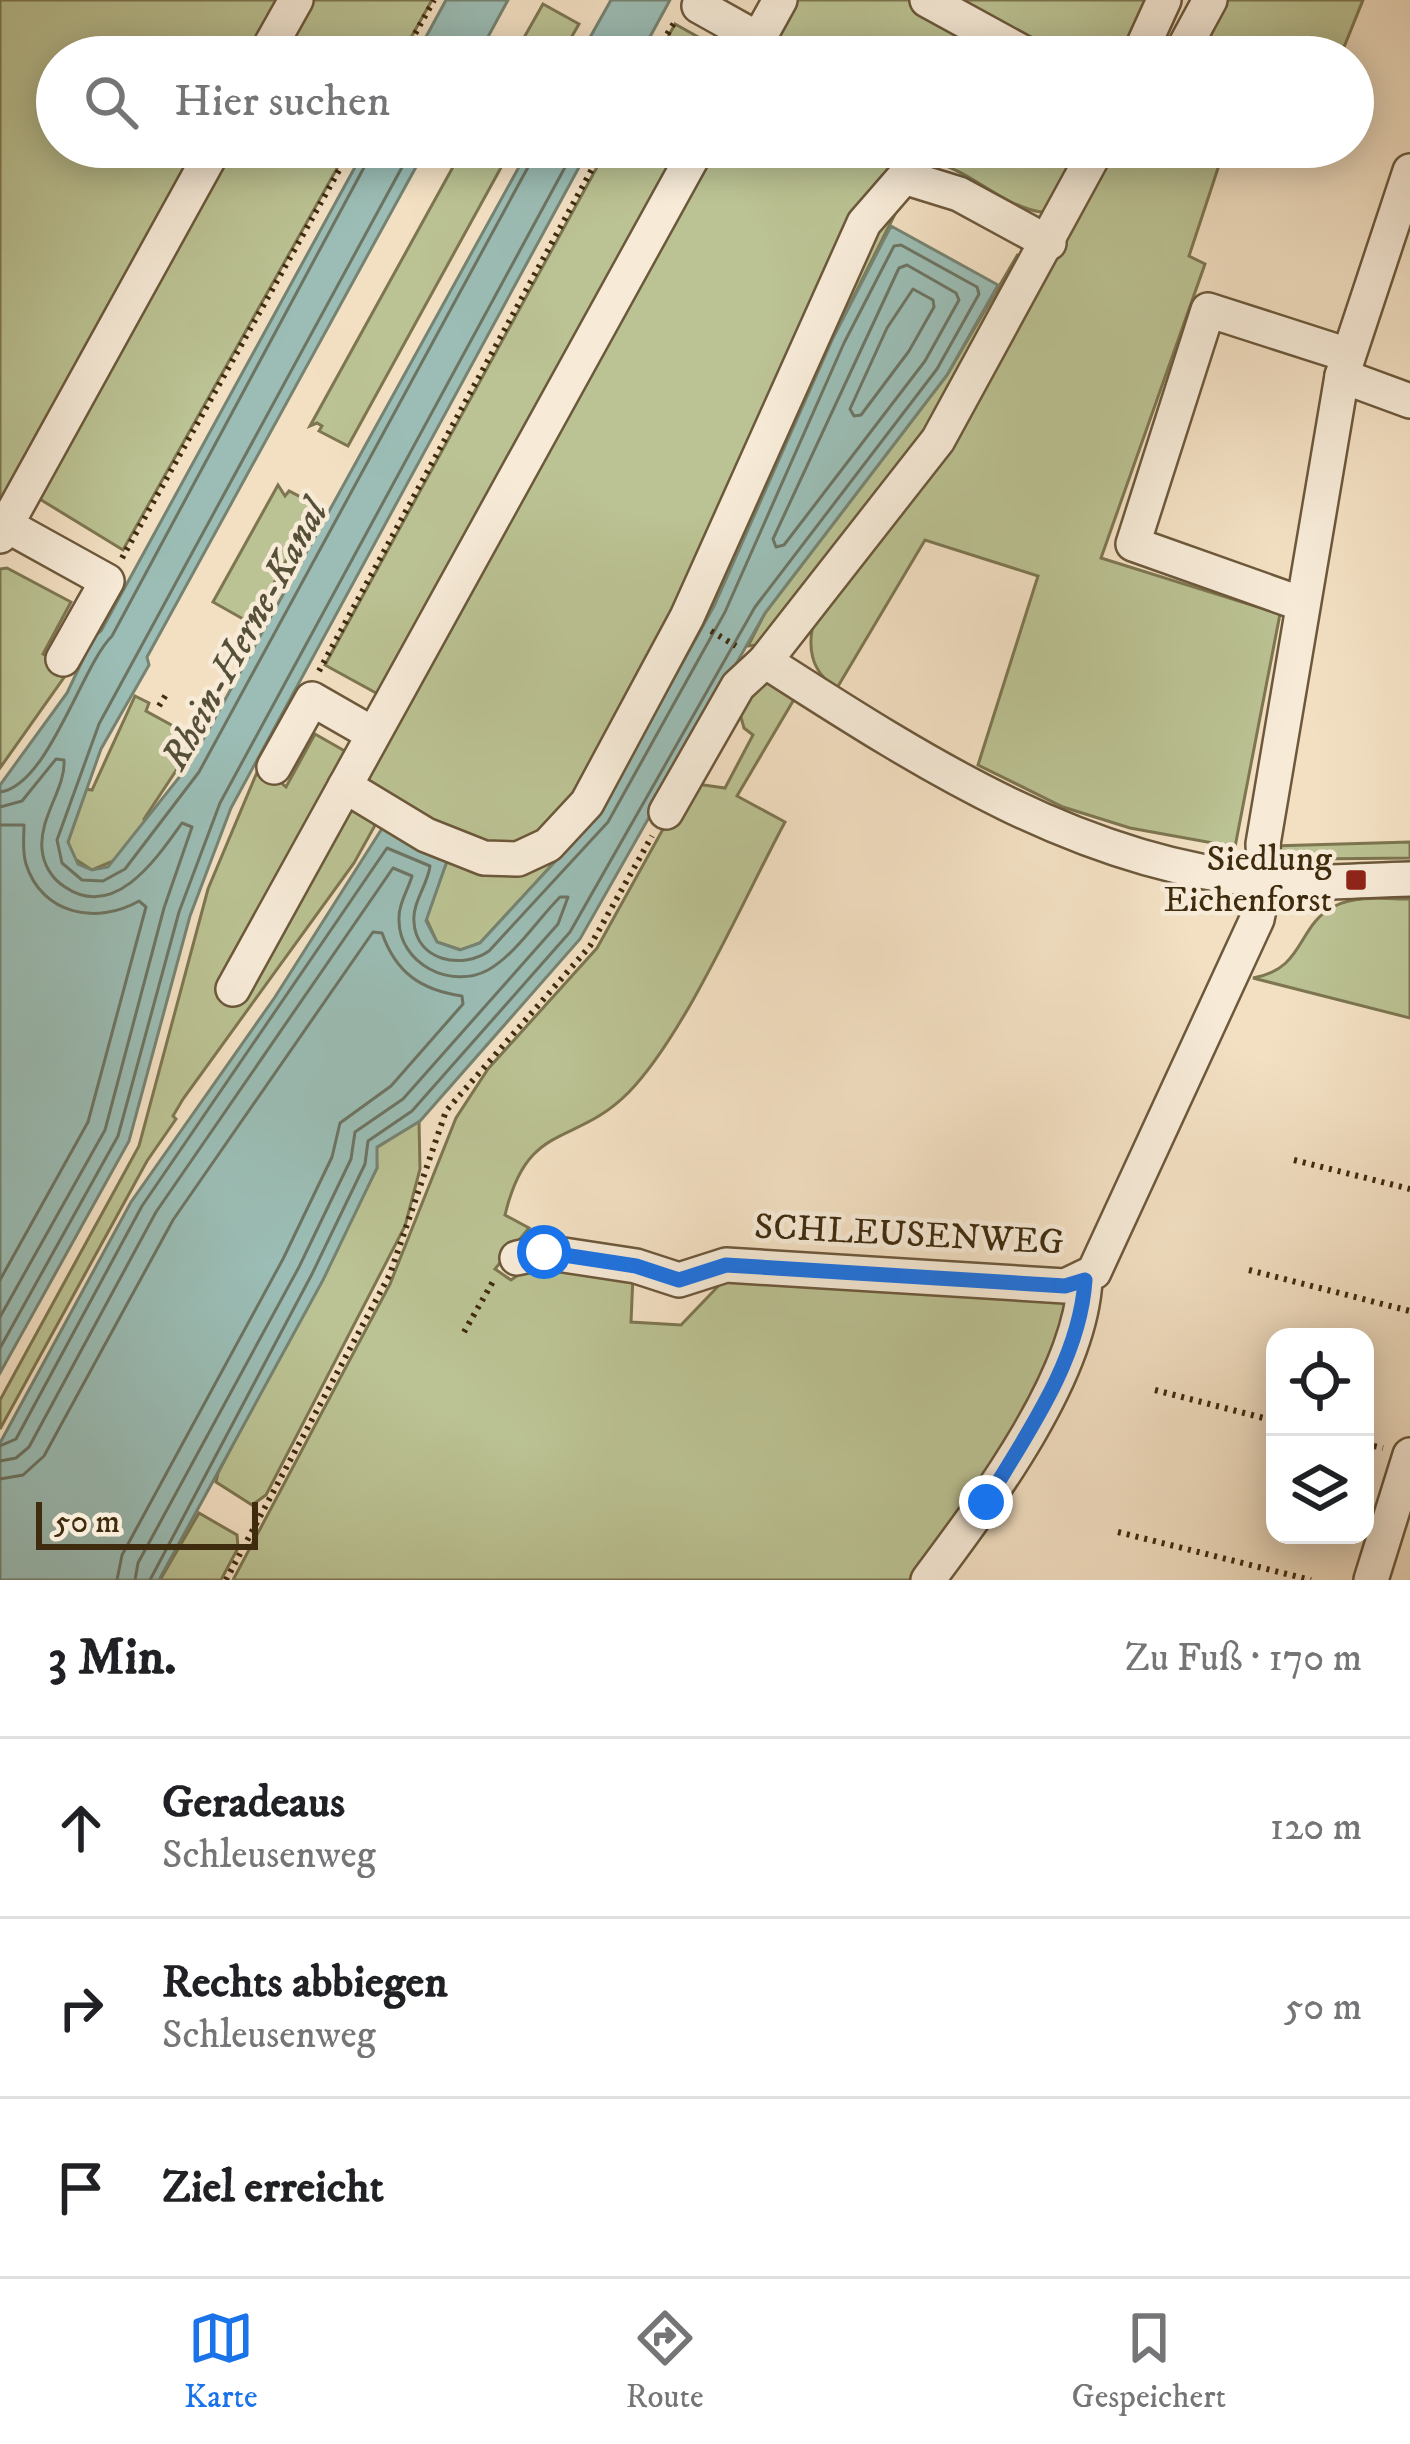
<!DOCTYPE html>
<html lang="de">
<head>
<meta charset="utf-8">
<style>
	body { margin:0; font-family:"IM FELL DW Pica",serif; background:#f2f2f2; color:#202124 }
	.controls { position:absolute; right:36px; bottom:36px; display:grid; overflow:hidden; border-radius:24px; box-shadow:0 6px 30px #0003 }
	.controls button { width:108px; height:108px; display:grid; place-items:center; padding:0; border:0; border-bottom:3px solid #e0e0e0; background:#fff; color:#202124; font:60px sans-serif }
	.scale { position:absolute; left:36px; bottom:30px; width:222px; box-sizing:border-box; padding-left:12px; border:6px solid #3f2b0e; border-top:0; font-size:33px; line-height:42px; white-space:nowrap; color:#3f2b0e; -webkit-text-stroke:9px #f7ebd8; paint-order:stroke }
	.stop { position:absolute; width:36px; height:36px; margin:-27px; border:9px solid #1a73e8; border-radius:50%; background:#fff }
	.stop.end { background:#1a73e8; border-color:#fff; box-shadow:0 3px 12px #0008 }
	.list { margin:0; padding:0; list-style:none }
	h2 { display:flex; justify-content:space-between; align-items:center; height:156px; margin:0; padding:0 48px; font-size:51px }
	h2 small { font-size:39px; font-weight:400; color:#757577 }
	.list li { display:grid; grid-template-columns:78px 1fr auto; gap:36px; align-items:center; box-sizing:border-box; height:180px; padding:0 48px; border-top:3px solid #e0e0e0 }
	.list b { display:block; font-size:45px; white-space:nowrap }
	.list p { margin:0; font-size:39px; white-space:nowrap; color:#757577 }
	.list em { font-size:39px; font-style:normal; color:#757577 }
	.icon { flex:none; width:66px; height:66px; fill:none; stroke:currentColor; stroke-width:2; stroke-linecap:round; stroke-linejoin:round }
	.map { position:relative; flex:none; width:1410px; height:1580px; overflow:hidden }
	.search { position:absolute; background:#fff; box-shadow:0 6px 30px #0003; left:36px; right:36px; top:36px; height:132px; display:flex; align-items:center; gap:30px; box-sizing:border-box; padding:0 42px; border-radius:66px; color:#757577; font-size:45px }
	.sheet { height:696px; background:#fff }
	nav { display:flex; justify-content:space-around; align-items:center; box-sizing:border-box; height:168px; border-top:3px solid #e0e0e0; background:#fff; font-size:33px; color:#757577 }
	nav a { display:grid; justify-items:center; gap:6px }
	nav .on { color:#1a73e8 }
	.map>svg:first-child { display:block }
</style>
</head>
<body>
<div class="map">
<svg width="1410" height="1580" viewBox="0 0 1410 1580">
	<rect width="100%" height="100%" fill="#f3e0c3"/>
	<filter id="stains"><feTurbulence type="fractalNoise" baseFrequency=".00167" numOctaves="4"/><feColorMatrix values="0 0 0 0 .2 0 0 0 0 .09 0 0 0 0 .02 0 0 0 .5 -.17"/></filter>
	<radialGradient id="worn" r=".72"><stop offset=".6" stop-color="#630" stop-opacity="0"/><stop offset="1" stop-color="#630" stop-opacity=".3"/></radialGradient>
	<g fill="#bbc293" stroke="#7d7650" stroke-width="3">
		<path d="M0 0H288L256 57H57V147H207L0 523Z"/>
		<path d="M305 0H432L400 57H274Z"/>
		<path d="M788 0H911L1014 57H757Z"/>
		<path d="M944 0H1153L1128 57H1048Z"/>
		<path d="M1222 0H1363L1340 57H1191Z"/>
		<path d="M543 4 579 24 560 57H513Z"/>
		<path d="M675 24 734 57H657Z"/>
		<path d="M224 147H349L123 550 38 498Z"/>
		<path d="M464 147H497L509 153 348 446 319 431 322 426 317 423 310 426Z"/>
		<path d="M608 147H689L387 699 325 665Z"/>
		<path d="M708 147H1088L1053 209 1041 212C984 203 944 133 887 176L690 596 577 800 534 840 488 852 367 789 366 771Z"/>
		<path d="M1109 147H1225L1189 256 1205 264 1101 558 1280 614 1235 847 1130 828 1063 807 978 765 1038 576 925 540 837 688C809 671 807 645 815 616L970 412Z"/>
		<path d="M905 194 833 338 706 622 693 616 869 225Z"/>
		<path d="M1018 254 937 418 757 645 748 646 765 613 947 375Z"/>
		<path d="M278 485 285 496 289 491 316 505 252 624 213 602Z"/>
		<path d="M7 568 71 602 43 654 70 669 0 768V569Z"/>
		<path d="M689 625 700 632 597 816 480 943 461 950 437 942 426 918 447 861 385 822 534 862Z"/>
		<path d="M770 682 796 696 737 796 785 822C744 898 686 1033 629 1092 574 1148 528 1119 505 1215L529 1228 495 1269 511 1280 527 1269 633 1276 631 1322 681 1325 727 1277 1076 1300 1044 1385 920 1580H233L390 1284 456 1118 488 1069 597 948 683 793 697 784 725 788 753 735 744 728 739 710 761 683Z"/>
		<path d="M135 696 149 703 146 711 197 739 144 819 148 823 118 859 92 870 72 857 68 842 85 789 92 790Z"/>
		<path d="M315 734 350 754 378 820 354 863 183 1099 173 1116 176 1119 147 1161 0 1429V1400L139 1146 208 889 260 765 286 787Z"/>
		<path d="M1410 842V858L1311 859 1271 852 1272 846Z"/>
		<path d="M1410 899V1018L1253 978C1306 969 1296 925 1335 906 1357 895 1386 899 1410 899Z"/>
		<path d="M419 1121 420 1169 405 1226 266 1495 252 1505 216 1482 218 1473 377 1168 376 1148Z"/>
		<path d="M199 1513 237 1535 238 1548 221 1580H160Z"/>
	</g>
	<g fill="#9bbdb5" stroke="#768372" stroke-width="3">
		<path d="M446 0H508L477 57H415Z"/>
		<path d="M611 0H670L639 57H579Z"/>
		<path d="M366 147H427L147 657 149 665 101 749 68 842 78 864 92 870 108 867 189 765 530 147H590L231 808 190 916 129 1141 0 1373V785L67 693 94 636 101 631Z"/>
		<path d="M891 226 998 285 947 375 765 613 580 939 420 1121 377 1147V1168L323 1280 159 1580H0V1443L131 1202 275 997 383 827 447 861 426 921 437 942 460 950 480 943 597 816 714 606 833 338Z"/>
	</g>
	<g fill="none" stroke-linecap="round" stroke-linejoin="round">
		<g stroke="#6d7462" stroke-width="3">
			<path d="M413 147 99 724 57 840 62 863 82 880 103 881 125 869 199 772 539 147"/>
			<path d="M907 265 956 293 959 300 925 361 784 545 776 547 773 539 899 268Z"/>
			<path d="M913 289 933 300 934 307 909 351 861 415 854 416 850 409 887 328Z"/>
			<path d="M0 792C48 786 82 665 112 636L375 147"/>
			<path d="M0 807 22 801 56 759 64 760C66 788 39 817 42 849 43 864 52 879 65 887 115 921 157 858 182 823L192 827 164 908 105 1130 0 1317"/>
			<path d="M0 825H24C24 837 22 851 26 864 42 915 97 925 139 901L146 907 88 1122 0 1280"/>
			<path d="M0 1348 118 1136 179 912 220 803 576 147"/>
			<path d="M0 1446 16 1439 142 1206 387 848 430 866C428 884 412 903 414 922 416 961 462 970 489 951L608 822 725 612 844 343 894 246 901 245 977 287 979 294 937 369 755 607 570 932 412 1111 368 1141 365 1164 312 1274 150 1580"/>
			<path d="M0 1461 16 1458 29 1447 156 1212 393 868 412 876C408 890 398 905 399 920 399 964 451 990 488 970 515 955 538 919 560 897H568L558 924 403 1099 355 1132 351 1159 299 1267 138 1563 135 1580"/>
			<path d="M0 1479 23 1475 44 1456 173 1220 373 932 382 933C396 973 421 990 462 996L463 1004 391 1086 340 1123 332 1157 283 1259 122 1555 117 1580"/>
		</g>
		<defs>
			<g id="minor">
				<path d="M703 0 699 6 758 39"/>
				<path d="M927 0 1031 57"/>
				<path d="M749 56 780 0"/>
				<path d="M264 57 296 0"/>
				<path d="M1138 57 1164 0"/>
				<path d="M1179 57 1210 0"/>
				<path d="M1342 376 1410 401"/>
				<path d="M6 525 107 581 63 659"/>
				<path d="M0 536 215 147"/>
				<path d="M1302 604 1133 544 1208 310 1348 355"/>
				<path d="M765 661C918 759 1078 864 1263 880 1311 885 1362 880 1410 879"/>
				<path d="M274 767 312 699 373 734"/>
				<path d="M345 786 426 835 484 858 518 859 548 845 587 803 687 617 864 223 904 177 959 194 1049 243"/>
				<path d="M666 812 738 686 765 661 938 440 1098 147"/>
				<path d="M233 989 698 147"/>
				<path d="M517 1258 544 1252 636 1266 679 1280 726 1265 1065 1286 1094 1272 1257 919 1265 881 1263 844 1342 376 1410 171"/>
				<path d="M928 1580C986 1502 1080 1378 1085 1280"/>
				<path d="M1371 1580 1410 1455"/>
			</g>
		</defs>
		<use href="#minor" stroke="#6c583b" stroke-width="38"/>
		<g stroke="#3f2b0e" stroke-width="6" stroke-dasharray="3 6" stroke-linecap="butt">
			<path d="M402 57 434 0"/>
			<path d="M653 57 676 20"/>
			<path d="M122 558 352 147"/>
			<path d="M711 631 736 646"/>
			<path d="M319 671 604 147"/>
			<path d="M159 706 167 693"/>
			<path d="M1294 1160 1410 1189"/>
			<path d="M1249 1270 1410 1311"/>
			<path d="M464 1332 495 1278"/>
			<path d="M1155 1390 1275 1421"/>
			<path d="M1365 1444 1383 1448"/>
			<path d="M1118 1532 1311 1580"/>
			<path d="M226 1580 390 1274 446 1111 590 946 652 836"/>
		</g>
		<use href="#minor" stroke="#f7ebd8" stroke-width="33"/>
	</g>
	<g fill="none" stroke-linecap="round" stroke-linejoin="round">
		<path stroke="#1a73e8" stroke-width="15" d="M544 1252 636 1266 679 1280 726 1265 1065 1286 1085 1280C1080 1360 1026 1435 986 1502"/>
	</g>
	<rect fill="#8f2418" stroke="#f7ebd8" stroke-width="4.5" x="1344" y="868" width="24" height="24" rx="6"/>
	<g text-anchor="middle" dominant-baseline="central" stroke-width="9" stroke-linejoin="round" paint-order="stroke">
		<g font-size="36" fill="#3f2b0e" stroke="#f7ebd8" text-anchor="end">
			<text x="1332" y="859">Siedlung<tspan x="1332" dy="41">Eichenforst</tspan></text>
		</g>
		<g font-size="36" fill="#3f2b0e" stroke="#f7ebd8">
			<text transform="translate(909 1235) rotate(3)">SCHLEUSENWEG</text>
		</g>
		<g font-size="39" font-style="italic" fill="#565038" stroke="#f7ebd8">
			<text transform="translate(245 635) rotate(-61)">Rhein-Herne-Kanal</text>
		</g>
	</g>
	<rect width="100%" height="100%" filter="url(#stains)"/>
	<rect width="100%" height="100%" fill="url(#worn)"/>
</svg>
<div class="controls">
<button><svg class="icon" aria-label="locate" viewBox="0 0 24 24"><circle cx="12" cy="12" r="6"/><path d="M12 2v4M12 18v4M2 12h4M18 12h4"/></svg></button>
<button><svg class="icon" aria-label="layers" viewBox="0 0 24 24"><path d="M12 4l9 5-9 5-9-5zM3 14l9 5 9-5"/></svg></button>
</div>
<div class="scale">50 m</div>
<div class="stop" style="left:544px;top:1252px"></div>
<div class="stop end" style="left:986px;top:1502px"></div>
<div class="search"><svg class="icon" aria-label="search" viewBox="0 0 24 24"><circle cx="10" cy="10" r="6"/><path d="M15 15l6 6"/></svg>Hier suchen</div>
</div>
<section class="sheet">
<h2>3 Min.<small>Zu Fuß · 170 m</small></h2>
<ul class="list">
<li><svg class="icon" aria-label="ahead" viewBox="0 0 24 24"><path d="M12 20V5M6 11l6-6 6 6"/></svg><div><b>Geradeaus</b><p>Schleusenweg</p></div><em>120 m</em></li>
<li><svg class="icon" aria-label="right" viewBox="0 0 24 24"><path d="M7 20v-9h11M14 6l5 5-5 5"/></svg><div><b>Rechts abbiegen</b><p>Schleusenweg</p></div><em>50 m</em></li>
<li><svg class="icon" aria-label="arrive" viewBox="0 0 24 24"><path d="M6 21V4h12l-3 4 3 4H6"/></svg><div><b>Ziel erreicht</b></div></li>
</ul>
</section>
<nav>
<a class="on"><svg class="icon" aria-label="map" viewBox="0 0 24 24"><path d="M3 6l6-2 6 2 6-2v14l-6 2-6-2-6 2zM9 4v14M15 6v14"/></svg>Karte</a>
<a><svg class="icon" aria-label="directions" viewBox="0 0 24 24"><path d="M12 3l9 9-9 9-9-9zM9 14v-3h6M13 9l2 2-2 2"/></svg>Route</a>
<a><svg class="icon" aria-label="saved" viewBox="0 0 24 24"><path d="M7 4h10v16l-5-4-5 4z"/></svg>Gespeichert</a>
</nav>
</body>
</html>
